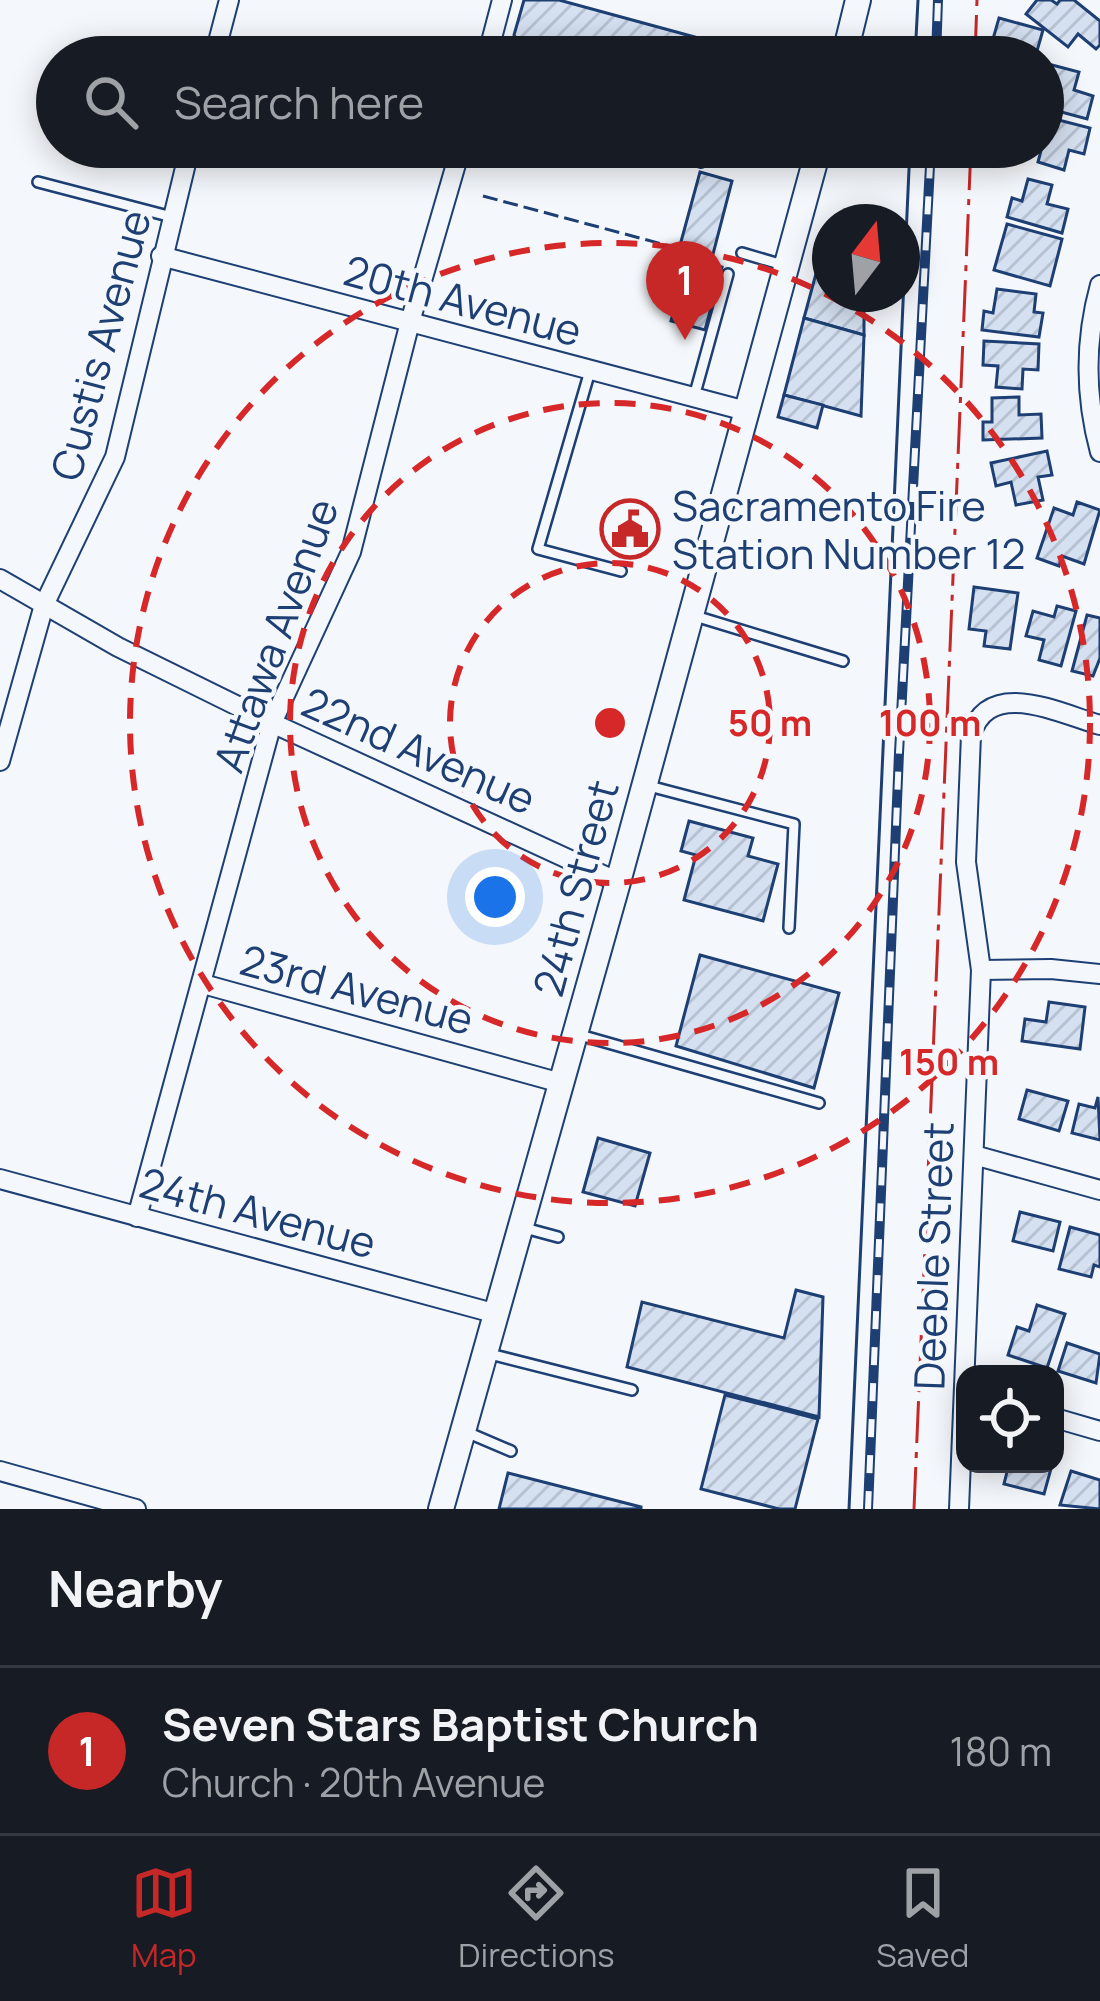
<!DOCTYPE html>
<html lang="en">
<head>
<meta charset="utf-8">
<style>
	body { margin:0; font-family:Manrope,sans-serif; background:#242831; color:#f1f3f6 }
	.controls { position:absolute; right:36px; bottom:36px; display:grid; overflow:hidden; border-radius:24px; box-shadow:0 6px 30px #0003 }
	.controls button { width:108px; height:108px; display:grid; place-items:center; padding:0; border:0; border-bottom:3px solid #363941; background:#171b24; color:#f1f3f6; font:60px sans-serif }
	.compass { position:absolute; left:812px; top:204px; width:108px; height:108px; border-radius:50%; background:#171b24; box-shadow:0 6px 30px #0003; rotate:16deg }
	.you { position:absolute; left:495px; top:897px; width:42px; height:42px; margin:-30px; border:9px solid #fff; border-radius:50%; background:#1a73e8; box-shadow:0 0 0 18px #1a73e833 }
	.badge { display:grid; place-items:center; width:78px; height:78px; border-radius:50%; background:#c62828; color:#fff; font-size:39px; font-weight:700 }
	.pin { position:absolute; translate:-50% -99px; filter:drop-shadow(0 3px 6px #0008) }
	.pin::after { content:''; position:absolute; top:63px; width:42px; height:36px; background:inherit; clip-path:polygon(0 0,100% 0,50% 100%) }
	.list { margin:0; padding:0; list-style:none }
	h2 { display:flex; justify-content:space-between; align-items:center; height:156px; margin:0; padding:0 48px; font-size:51px }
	h2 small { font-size:39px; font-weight:400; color:#9ea1a6 }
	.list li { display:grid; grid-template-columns:78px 1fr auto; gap:36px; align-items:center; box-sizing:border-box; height:168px; padding:0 48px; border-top:3px solid #363941 }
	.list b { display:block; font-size:45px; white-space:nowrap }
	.list p { margin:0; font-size:39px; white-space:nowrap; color:#9ea1a6 }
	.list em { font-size:39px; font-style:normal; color:#9ea1a6 }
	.icon { flex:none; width:66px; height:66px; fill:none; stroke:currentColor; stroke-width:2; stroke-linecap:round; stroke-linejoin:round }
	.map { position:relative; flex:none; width:1100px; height:1509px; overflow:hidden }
	.search { position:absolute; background:#171b24; box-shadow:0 6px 30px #0003; left:36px; right:36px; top:36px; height:132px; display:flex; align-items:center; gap:30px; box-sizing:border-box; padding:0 42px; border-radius:66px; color:#9ea1a6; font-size:45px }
	.sheet { height:324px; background:#171b24 }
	nav { display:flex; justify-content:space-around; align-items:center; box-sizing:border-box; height:168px; border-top:3px solid #363941; background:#171b24; font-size:33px; color:#9ea1a6 }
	nav a { display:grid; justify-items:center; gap:6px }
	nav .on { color:#c62828 }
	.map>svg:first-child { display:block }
</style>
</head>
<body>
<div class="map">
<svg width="1100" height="1509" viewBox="0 0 1100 1509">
	<defs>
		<pattern id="building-hatch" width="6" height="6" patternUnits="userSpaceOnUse" patternTransform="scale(3)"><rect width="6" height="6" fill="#d5e0f0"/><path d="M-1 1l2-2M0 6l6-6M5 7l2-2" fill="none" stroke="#b6c1d1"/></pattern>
	</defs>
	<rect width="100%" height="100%" fill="#f4f7fb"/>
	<g fill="url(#building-hatch)" stroke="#1d3f73" stroke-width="3">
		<path d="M524 0H559L768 57H536L525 54 514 35Z"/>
		<path d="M1037 0H1051L1057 4 1060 0H1074L1100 21V45L1096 49 1078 34 1068 47 1026 14Z"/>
		<path d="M999 18 1043 30 1037 51 993 39Z"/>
		<path d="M1052 65 1079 72 1074 90 1093 96 1087 119 1043 107V85L1046 86Z"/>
		<path d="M1043 116 1090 128 1084 154 1069 150 1064 170 1038 162 1044 139Z"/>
		<path d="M700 172 732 181 712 258 679 249Z"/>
		<path d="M1028 179 1052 185 1047 204 1068 209 1062 233 1007 217 1012 198 1022 201Z"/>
		<path d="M1007 224 1062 239 1050 286 994 270Z"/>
		<path d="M821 255 830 258V294H864V335L804 318Z"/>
		<path d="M688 258 722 267 705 330 671 321Z"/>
		<path d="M997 289 1036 294 1034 312 1043 313 1039 337 982 330 984 311 993 313Z"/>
		<path d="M804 318 864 335 861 416 784 395Z"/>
		<path d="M984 341 1039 344 1038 370 1023 369 1022 389 996 387 998 366 983 365Z"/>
		<path d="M784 395 823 405 817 428 778 417Z"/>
		<path d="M1019 397V415L1041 414 1042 438 983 440V422H992V398Z"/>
		<path d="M1047 451 1052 475 1038 477 1043 500 1016 505 1011 482 996 486 991 463Z"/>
		<path d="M1077 502 1100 510 1084 564 1062 556 1059 566 1037 558 1054 508 1073 515Z"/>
		<path d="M974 587 1018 593 1010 649 984 646 986 631 969 629Z"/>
		<path d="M1057 606 1076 611 1061 666 1039 660 1044 640 1026 636 1033 611 1054 617Z"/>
		<path d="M1087 615 1100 618V658L1093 676 1072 671Z"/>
		<path d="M689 821 753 838 748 856 778 864 763 921 684 900 696 855 681 851Z"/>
		<path d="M700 955 839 993 814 1088 676 1046Z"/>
		<path d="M1049 1002 1085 1007 1080 1049 1022 1041 1025 1019 1046 1022Z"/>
		<path d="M1027 1090 1068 1101 1059 1131 1019 1119Z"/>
		<path d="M1098 1097 1100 1140 1072 1133 1079 1104 1095 1108Z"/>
		<path d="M598 1138 650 1153 635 1206 583 1192Z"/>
		<path d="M1020 1212 1060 1222 1053 1251 1013 1241Z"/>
		<path d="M1070 1227 1100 1235V1267L1094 1265 1091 1277 1059 1269Z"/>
		<path d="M796 1290 823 1297 819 1417 627 1367 642 1302 784 1338Z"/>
		<path d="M1037 1305 1065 1314 1047 1368 1008 1355 1017 1327 1029 1331Z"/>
		<path d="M1067 1343 1100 1354 1096 1383 1058 1371Z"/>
		<path d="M725 1395 818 1419 795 1509H779L701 1489Z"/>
		<path d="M1009 1464 1052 1465 1044 1494 1004 1484Z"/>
		<path d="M1071 1471 1100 1480V1509L1060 1505Z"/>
		<path d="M508 1473 641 1507V1509H499Z"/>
	</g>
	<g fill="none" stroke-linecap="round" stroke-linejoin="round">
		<defs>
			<g id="service">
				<path d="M773 51 795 57"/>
				<path d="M701 162 705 147"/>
				<path d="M38 182 172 217"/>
				<path d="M742 253 783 265"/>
				<path d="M590 371 538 549 621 571"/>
				<path d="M694 397 728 274"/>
				<path d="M695 616 843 661"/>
				<path d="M649 786 794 824 789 928"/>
				<path d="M580 1035 819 1103"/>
				<path d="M521 1227 558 1237"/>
				<path d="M486 1353 632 1390"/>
				<path d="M464 1431 511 1451"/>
			</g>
			<g id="minor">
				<path d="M214 57 229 0"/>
				<path d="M487 57 502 0"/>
				<path d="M780 147 816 157"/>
				<path d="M161 256 746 411"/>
				<path d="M1100 285C1085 339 1085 397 1100 452"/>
				<path d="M0 579 118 647 272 723 618 882"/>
				<path d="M0 761 44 605 115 457 190 147"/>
				<path d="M981 970 1051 969 1100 974"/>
				<path d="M203 984 561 1083"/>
				<path d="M974 1155 1100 1190"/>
				<path d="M0 1179 497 1314"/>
				<path d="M137 1217 272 723 351 552 410 322 461 147"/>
				<path d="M1055 1418 1100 1431"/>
				<path d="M0 1471 136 1509"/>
				<path d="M959 1509 981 970 966 862 971 735C989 677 1058 713 1100 725"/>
			</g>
			<g id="tertiary">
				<path d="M844 57 858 0"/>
				<path d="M441 1509 618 882 819 147"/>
			</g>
		</defs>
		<use href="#service" stroke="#1d3f73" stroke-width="14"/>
		<use href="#minor" stroke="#1d3f73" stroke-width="22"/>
		<use href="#tertiary" stroke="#1d3f73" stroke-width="28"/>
		<use href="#service" stroke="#f4f7fb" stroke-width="9"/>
		<use href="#minor" stroke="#f4f7fb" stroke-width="18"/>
		<use href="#tertiary" stroke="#f4f7fb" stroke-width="24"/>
		<g stroke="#1d3f73" stroke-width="3">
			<path d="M915 57 918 0"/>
			<path d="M849 1509 910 147"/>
		</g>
		<defs>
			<g id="rail">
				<path d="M936 57 938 0"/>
				<path d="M868 1509 899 753 931 147"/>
			</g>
		</defs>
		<use href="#rail" stroke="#1d3f73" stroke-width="10"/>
		<use href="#rail" stroke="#f4f7fb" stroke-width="6" stroke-dasharray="18" stroke-linecap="butt"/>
		<path stroke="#1d3f73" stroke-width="3" stroke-dasharray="15 6" stroke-linecap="butt" d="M483 196 677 248"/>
		<g stroke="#c62828" stroke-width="3" stroke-dasharray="42 9 6 9" stroke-linecap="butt">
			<path d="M975 57 977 0"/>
			<path d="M914 1509 971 147"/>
		</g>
	</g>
	<g fill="none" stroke="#d62828" stroke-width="6" stroke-dasharray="21 15">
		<circle cx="610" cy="723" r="160"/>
		<circle cx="610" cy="723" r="320"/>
		<circle cx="610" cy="723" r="480"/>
	</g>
	<defs>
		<symbol id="civic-ring" viewBox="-11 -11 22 22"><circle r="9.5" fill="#f4f7fb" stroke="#c62828" stroke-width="1.5"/><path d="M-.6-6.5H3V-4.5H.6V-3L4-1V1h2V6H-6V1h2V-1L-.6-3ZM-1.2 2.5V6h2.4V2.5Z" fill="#c62828"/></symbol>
	</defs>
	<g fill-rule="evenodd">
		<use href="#civic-ring" x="597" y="496" width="66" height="66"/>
	</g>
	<g text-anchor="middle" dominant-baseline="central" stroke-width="9" stroke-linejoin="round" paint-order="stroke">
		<g font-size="42" fill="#1d3f73" stroke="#f4f7fb">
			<text transform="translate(463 300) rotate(15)">20th Avenue</text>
			<text transform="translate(100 345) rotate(-75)">Custis Avenue</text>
			<text transform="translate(275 635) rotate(-70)">Attawa Avenue</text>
			<text transform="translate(419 750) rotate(24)">22nd Avenue</text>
			<text transform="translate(575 888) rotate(-75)">24th Street</text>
			<text transform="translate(357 989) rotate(15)">23rd Avenue</text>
			<text transform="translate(258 1212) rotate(15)">24th Avenue</text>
			<text transform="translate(933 1256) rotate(-88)">Deeble Street</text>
		</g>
		<g font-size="42" fill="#1d3f73" stroke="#f4f7fb" text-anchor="start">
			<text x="672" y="505">Sacramento Fire<tspan x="672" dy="48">Station Number 12</tspan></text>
		</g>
	</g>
	<circle cx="610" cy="723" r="18" fill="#d62828" stroke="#f4f7fb" stroke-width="6"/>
	<g font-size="36" text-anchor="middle" font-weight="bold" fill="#d62828" stroke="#f4f7fb" stroke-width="9" stroke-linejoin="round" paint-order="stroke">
		<text x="770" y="736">50 m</text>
		<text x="930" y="736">100 m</text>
		<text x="949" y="1075">150 m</text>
	</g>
</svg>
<div class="controls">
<button><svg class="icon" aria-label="locate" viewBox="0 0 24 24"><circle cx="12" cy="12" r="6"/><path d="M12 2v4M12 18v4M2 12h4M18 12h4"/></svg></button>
</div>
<svg class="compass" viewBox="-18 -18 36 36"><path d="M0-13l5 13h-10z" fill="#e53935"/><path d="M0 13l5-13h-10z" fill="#9ea1a6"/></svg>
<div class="you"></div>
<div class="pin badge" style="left:685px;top:340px">1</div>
<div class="search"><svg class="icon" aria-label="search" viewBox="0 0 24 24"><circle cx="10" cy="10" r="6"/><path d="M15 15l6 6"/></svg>Search here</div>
</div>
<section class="sheet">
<h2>Nearby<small></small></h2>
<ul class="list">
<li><span class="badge">1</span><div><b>Seven Stars Baptist Church</b><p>Church · 20th Avenue</p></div><em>180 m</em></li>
</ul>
</section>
<nav>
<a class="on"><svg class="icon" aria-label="map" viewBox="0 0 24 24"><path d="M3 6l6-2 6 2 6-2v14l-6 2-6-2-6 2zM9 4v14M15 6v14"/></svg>Map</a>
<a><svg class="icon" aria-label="directions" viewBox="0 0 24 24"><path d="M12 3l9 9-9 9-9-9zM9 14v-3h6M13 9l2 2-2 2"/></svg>Directions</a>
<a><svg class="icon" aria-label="saved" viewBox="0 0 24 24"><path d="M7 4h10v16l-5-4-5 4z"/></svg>Saved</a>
</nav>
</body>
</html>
